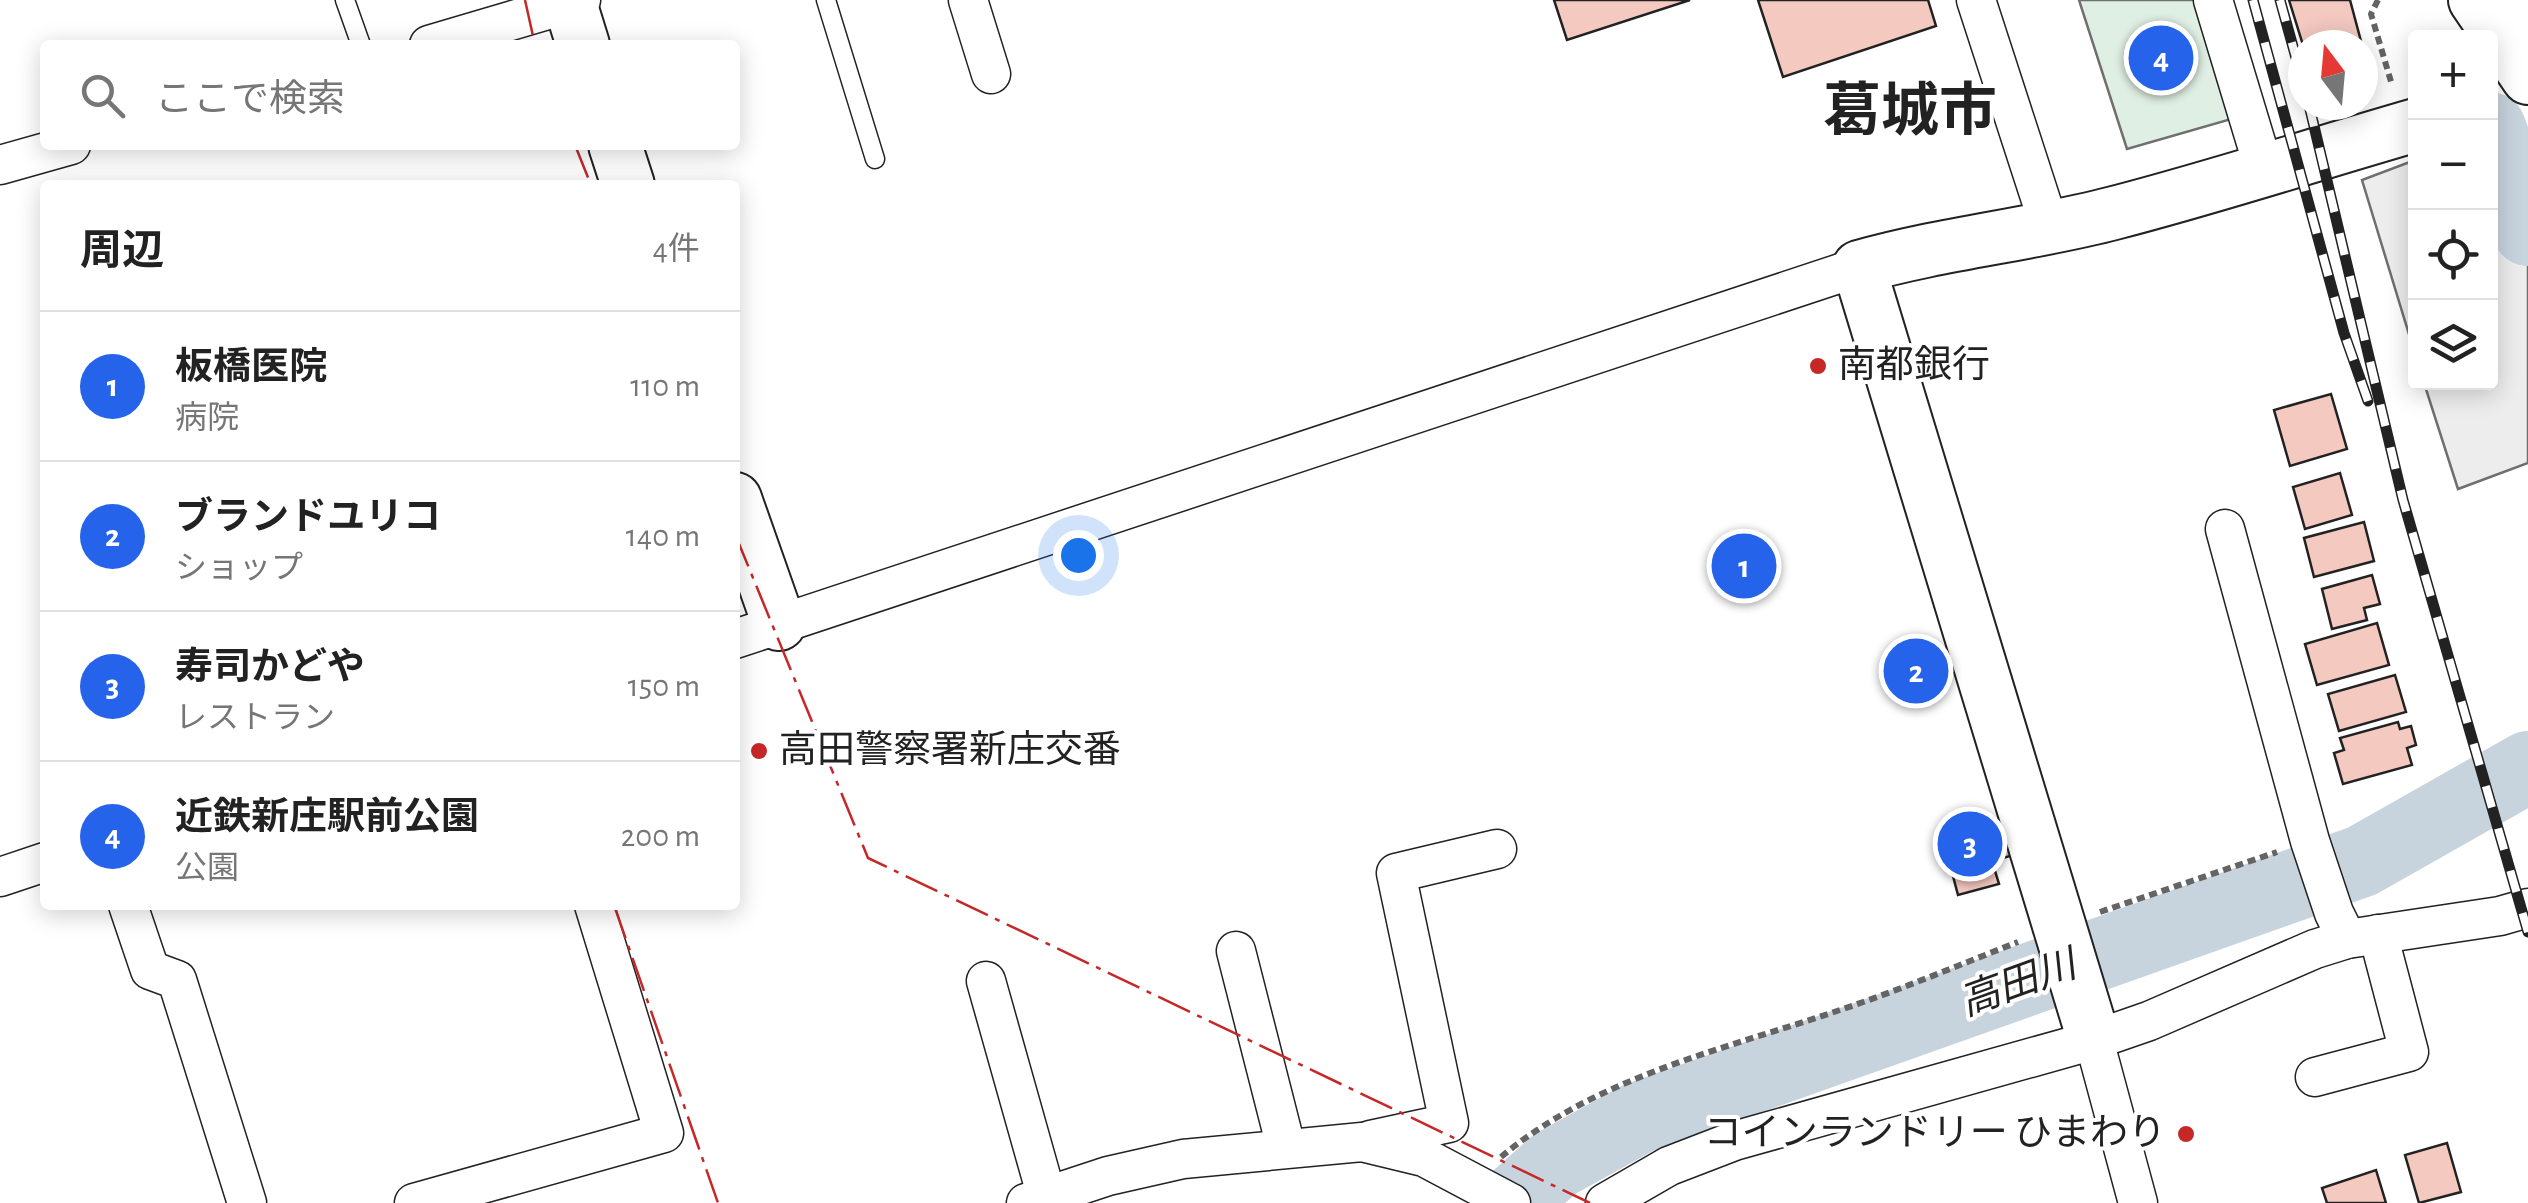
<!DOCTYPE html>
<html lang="ja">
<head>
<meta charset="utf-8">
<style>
	body { margin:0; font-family:"Alegreya Sans","Noto Sans JP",sans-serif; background:#f2f2f2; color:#222 }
	.controls { position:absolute; right:30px; top:30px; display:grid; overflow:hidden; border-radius:10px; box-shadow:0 5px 25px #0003 }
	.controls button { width:90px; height:90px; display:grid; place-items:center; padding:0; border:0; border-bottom:2px solid #e0e0e0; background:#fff; color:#222; font:50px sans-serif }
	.compass { position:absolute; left:2288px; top:30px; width:90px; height:90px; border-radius:50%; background:#fff; box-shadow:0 5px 25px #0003; rotate:344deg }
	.you { position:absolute; left:1078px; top:555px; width:35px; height:35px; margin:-25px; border:8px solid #fff; border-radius:50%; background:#1a73e8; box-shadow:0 0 0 15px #1a73e833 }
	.badge { display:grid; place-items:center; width:65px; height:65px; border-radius:50%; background:#2563eb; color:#fff; font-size:32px; font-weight:700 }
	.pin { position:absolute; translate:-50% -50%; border:5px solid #fff; box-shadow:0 2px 10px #0006 }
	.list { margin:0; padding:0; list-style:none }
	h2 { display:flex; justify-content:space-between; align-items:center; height:130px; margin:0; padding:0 40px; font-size:42px }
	h2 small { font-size:32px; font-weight:400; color:#767676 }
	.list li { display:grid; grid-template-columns:65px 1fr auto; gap:30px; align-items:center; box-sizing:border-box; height:150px; padding:0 40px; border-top:2px solid #e0e0e0 }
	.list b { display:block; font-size:38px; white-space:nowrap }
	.list p { margin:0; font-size:32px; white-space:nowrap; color:#767676 }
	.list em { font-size:32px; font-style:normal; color:#767676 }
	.icon { flex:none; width:55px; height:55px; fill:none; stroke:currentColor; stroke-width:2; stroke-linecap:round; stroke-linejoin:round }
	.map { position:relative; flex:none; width:2528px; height:1203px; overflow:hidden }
	.search { position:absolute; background:#fff; box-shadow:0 5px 25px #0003; left:40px; top:40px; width:700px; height:110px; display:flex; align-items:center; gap:25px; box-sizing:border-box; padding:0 35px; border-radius:10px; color:#767676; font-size:38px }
	.panel { position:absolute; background:#fff; box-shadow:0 5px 25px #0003; left:40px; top:180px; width:700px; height:730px; border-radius:10px }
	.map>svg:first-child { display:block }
</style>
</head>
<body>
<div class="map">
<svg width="2528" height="1203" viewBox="0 0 2528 1203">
	<rect width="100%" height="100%" fill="#fff"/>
	<path fill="#e0efe3" stroke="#6f6f6f" stroke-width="2.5" d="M2079 0H2205L2242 116 2127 149Z"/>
	<g fill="#ededed" stroke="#6f6f6f" stroke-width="2.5">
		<path d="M2415 160H2416L2415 354 2362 180Z"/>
		<path d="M2491 181 2521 223 2528 252V463L2458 489 2424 383 2490 382Z"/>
	</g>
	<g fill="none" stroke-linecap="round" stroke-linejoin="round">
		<g stroke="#c7d3dd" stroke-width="72">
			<path d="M2490 128 2528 230"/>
			<path d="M1511 1203 1555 1164 1638 1118 2362 861 2528 767"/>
		</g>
	</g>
	<g fill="#f3c9c0" stroke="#222" stroke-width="2.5">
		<path d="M1554 0H1690L1567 40Z"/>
		<path d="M1758 0H1928L1936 26 1783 77Z"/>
		<path d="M2289 0H2350L2362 45H2303Z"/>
		<path d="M2331 394 2347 449 2290 466 2274 410Z"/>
		<path d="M2340 473 2352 515 2305 529 2293 487Z"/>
		<path d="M2364 522 2374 561 2314 577 2304 538Z"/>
		<path d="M2372 575 2380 604 2364 608 2367 620 2332 629 2322 589Z"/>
		<path d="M2377 623 2389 665 2317 685 2305 644Z"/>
		<path d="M2395 675 2406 712 2339 731 2328 694Z"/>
		<path d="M2398 722 2400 729 2411 726 2416 745 2407 748 2412 765 2343 784 2334 753 2344 750 2340 738Z"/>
		<path d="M2018 813 2028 851 1992 861 1999 884 1958 895 1940 827 1984 815 1986 823Z"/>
		<path d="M2447 1143 2461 1192 2419 1203 2405 1155Z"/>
		<path d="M2376 1170 2386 1203H2327L2322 1188Z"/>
	</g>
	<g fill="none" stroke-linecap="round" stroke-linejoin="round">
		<defs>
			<g id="lane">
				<path d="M345 0 361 45"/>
				<path d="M826 0 875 159"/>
			</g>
			<g id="street">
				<path d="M968 0 991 74"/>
				<path d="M1976 0 2050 228"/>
				<path d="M2213 0 2264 169"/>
				<path d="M2518 0 2528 51"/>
				<path d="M429 45 581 0"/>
				<path d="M0 165 71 145"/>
				<path d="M2225 529 2310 841 2334 913 2347 939"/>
				<path d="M735 639 1859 267"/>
				<path d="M0 877 45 862"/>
				<path d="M128 905 150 970 177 980 247 1203"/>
				<path d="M1236 951 1286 1147"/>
				<path d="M986 981 1046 1194"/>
				<path d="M2094 1040 2138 1203"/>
				<path d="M2315 1077 2409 1052 2378 934"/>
				<path d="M1370 1140 1449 1123 1396 873 1497 849"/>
				<path d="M414 1203 664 1133 594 905"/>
				<path d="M1026 1203 1108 1176 1183 1159 1362 1142 1424 1157 1511 1203"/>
				<path d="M1605 1203 1669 1166 1734 1141 2094 1040 2149 1021 2315 949 2347 939 2500 916 2528 908"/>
			</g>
			<g id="secondary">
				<path d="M2475 0 2528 78"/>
				<path d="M570 3 583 45"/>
				<path d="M615 145 628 185"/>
				<path d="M735 499 779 624"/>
				<path d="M2094 1040 1859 267C1943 243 2030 235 2114 213 2215 187 2315 154 2416 125"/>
			</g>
		</defs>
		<use href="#lane" stroke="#222" stroke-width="21"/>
		<use href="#street" stroke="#222" stroke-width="41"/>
		<use href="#secondary" stroke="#222" stroke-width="56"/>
		<g stroke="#646464" stroke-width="6" stroke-dasharray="8 5" stroke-linecap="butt">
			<path d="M2378 0 2371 14 2392 85"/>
			<path d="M2100 912 2277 852"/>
			<path d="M1501 1157C1596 1077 1725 1049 1840 1010 1900 990 1959 965 2018 942"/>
		</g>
		<use href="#lane" stroke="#fff" stroke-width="18"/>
		<use href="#street" stroke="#fff" stroke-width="38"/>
		<use href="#secondary" stroke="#fff" stroke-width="52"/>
		<defs>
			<g id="rail">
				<path d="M2253 0 2344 333 2368 401"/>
				<path d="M2280 0 2303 83"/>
				<path d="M2309 105 2403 500 2528 932"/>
			</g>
		</defs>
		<use href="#rail" stroke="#222" stroke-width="11"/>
		<use href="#rail" stroke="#fff" stroke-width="8" stroke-dasharray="22" stroke-linecap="butt"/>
		<g stroke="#c62828" stroke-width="2.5" stroke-dasharray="35 8 5 8" stroke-linecap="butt">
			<path d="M525 0 535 45"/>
			<path d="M575 145 591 185"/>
			<path d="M735 534 868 858 1590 1203"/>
			<path d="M614 905 718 1203"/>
		</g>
	</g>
	<g fill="#c62828" stroke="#fff" stroke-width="4">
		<circle cx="1818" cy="366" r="10"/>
		<circle cx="759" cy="751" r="10"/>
		<circle cx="2186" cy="1134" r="10"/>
	</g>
	<g text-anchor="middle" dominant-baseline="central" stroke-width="8" stroke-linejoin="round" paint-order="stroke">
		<g font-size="38" fill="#222" stroke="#fff" text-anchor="start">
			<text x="1838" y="366">南都銀行</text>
			<text x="779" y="751">高田警察署新庄交番</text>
			<text x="2166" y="1134" text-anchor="end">コインランドリー ひまわり</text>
		</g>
		<g font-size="40" font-style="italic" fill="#222" stroke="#fff">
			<text transform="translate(2018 984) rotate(-20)">高田川</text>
		</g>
		<g font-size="58" font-weight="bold" fill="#222" stroke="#fff">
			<text x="1910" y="113">葛城市</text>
		</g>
	</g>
</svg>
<div class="controls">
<button>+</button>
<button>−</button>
<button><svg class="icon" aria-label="locate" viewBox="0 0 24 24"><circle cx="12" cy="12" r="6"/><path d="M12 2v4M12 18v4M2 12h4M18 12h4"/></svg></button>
<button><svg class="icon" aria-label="layers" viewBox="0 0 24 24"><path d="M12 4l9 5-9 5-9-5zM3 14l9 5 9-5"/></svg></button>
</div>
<svg class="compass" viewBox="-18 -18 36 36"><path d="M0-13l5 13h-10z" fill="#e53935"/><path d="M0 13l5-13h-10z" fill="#767676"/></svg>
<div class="you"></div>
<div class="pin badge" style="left:1744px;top:566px">1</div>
<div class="pin badge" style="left:1916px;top:671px">2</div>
<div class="pin badge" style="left:1970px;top:844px">3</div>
<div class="pin badge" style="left:2161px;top:58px">4</div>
<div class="search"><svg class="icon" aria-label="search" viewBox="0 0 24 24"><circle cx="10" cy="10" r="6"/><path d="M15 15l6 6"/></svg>ここで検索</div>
<section class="panel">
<h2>周辺<small>4件</small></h2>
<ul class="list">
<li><span class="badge">1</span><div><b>板橋医院</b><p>病院</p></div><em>110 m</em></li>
<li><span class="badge">2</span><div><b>ブランドユリコ</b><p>ショップ</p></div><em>140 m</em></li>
<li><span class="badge">3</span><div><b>寿司かどや</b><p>レストラン</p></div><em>150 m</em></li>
<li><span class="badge">4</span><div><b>近鉄新庄駅前公園</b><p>公園</p></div><em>200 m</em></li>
</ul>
</section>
</div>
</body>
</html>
